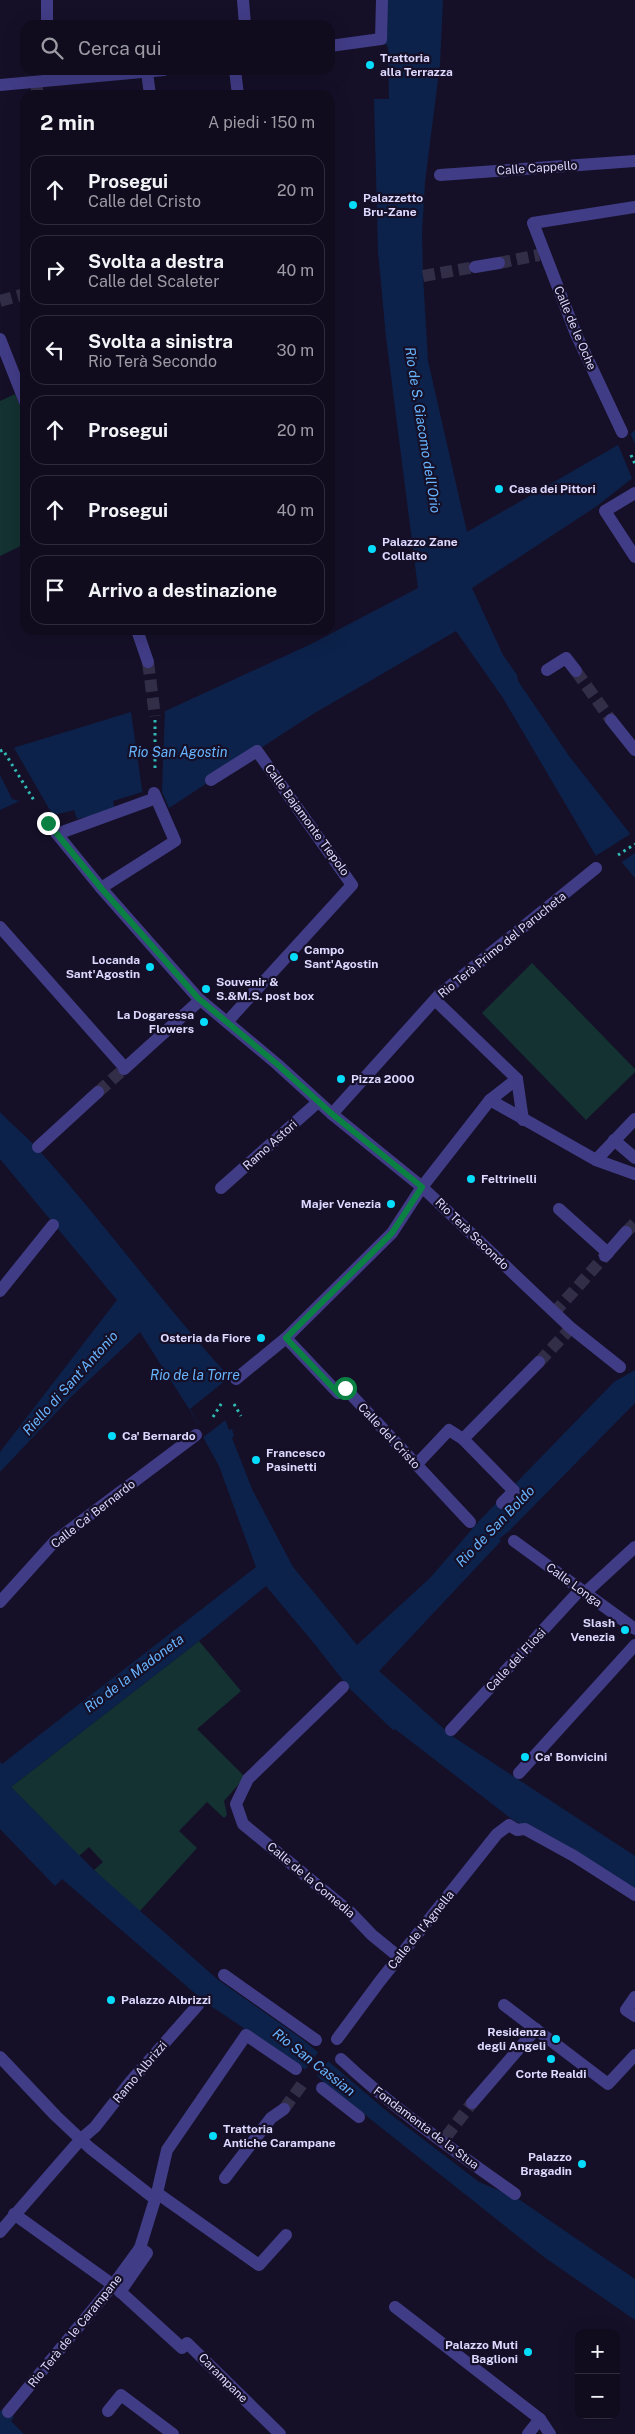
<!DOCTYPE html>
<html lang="it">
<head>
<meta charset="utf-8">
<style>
	body { margin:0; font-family:"Public Sans",sans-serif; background:#1e1a2b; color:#f1f3f6 }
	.controls { position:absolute; right:15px; bottom:15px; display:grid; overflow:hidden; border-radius:10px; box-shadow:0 5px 20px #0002 }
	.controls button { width:45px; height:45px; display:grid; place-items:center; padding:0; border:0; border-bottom:1px solid #302c3c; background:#100c1e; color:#f1f3f6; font:25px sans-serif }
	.stop { position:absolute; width:15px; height:15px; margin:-11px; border:4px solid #0b8043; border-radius:50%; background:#fff }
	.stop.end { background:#0b8043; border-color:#fff; box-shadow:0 1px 5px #0008 }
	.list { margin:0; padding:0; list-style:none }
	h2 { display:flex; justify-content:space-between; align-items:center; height:65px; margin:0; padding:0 20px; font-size:21px }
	h2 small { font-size:16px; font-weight:400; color:#9c9ba4 }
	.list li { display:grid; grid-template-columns:32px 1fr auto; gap:15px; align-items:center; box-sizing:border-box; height:70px; margin:0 10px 10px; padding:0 10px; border:1px solid #302c3c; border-radius:15px }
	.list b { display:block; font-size:19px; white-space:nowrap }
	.list p { margin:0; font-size:16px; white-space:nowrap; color:#9c9ba4 }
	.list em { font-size:16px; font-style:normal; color:#9c9ba4 }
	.icon { flex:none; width:28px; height:28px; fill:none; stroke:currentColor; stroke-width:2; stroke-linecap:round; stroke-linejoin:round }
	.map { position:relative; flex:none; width:635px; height:2434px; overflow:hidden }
	.search { position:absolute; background:#100c1e; box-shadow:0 5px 20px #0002; left:20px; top:20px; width:315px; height:55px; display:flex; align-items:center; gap:12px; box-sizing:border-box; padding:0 18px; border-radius:15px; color:#9c9ba4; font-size:19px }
	.panel { position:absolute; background:#100c1e; box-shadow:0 5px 20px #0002; left:20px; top:90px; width:315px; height:545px; border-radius:15px }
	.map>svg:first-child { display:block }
</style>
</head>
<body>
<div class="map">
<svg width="635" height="2434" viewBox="0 0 635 2434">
	<rect width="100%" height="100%" fill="#151028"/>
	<g fill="#133231">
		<path d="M15 394 25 418V544L0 556V401Z"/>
		<path d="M532 963 635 1069V1072L586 1120 482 1013Z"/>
		<path d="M199 1641 241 1691 197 1729 245 1777 224 1801 227 1815 224 1818 207 1802 179 1831 197 1848 139 1912 94 1870 103 1862 89 1847 79 1856 11 1787Z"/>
	</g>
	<g fill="#0d224a">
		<path d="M382 0H443L440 64 425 182 422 233 423 276 428 361 467 532 618 445 635 430V476L597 506 472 588 503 655 517 675 518 681 569 756 635 840V878L610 848 596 856 503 698 456 631 313 714 169 808 162 792 143 797 142 792 113 801 115 811 77 819 74 810 54 815 55 819 43 827 24 799 0 810V752L131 712 148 719 311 644 418 588 386 337 378 251 374 99H389L388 47 381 39Z"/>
		<path d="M0 1112C11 1124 24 1134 35 1146 103 1221 162 1303 230 1378L214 1390 229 1430 232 1429 234 1436 232 1438 252 1489 293 1567 357 1645 431 1577 479 1521 614 1382 635 1370V1403L509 1531 499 1539 501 1541 379 1671 452 1736 635 1856V1889L513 1820 395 1729 393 1730 349 1688 317 1647 266 1586 199 1641 11 1787 94 1870 217 1979 301 2038 389 2113 479 2182 517 2198 635 2279V2320L544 2257 325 2083 205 2002 62 1879 55 1886 0 1829V1762L2 1764 256 1567 219 1466 203 1437 200 1426 140 1332 71 1397 0 1472V1452L117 1300 0 1159Z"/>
		<path d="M4 2409 14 2417 11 2421 24 2434H0V2411Z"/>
	</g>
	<g fill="#151028">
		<path d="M629 431 635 444V480L633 481 617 442Z"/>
		<path d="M135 710 147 716 148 719 165 711 162 792 143 797 131 712Z"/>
		<path d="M13 746 55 819 43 827 24 799 19 801 12 799 0 775V749Z"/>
		<path d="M632 833 635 836V853L620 863 610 851 594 857Z"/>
		<path d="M231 1376V1380L217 1391 227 1419 201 1439 198 1427 200 1426 190 1409Z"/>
		<path d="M313 2045 330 2059 317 2076 325 2083 323 2085 297 2068 299 2066 305 2070 319 2051Z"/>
	</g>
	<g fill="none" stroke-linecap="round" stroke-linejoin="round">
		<g stroke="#332e48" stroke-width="12" stroke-dasharray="12 6" stroke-linecap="butt">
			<path d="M37 95V81"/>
			<path d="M499 263 539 255"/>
			<path d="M423 276 475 267"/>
			<path d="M0 301 25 294"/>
			<path d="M148 662 155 716"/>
			<path d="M576 671 611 720"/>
			<path d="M98 1092 124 1069"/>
			<path d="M626 1232 635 1223"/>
			<path d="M554 1313 605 1256"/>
			<path d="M539 1362 571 1328"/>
			<path d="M284 2109 303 2083"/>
			<path d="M446 2137 472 2103"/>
		</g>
		<g stroke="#31b9b4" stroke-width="3" stroke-dasharray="2.5 4" stroke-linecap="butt">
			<path d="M631 455 635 464"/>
			<path d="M0 751 3 750 35 802"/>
			<path d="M155 768V716"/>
			<path d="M618 855 635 844"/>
			<path d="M234 1404 241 1416"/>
			<path d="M213 1417 223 1401"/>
		</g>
		<g stroke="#413c86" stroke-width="12">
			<path d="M47 0V25"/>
			<path d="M243 0 245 25"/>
			<path d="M330 46 381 39 382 0"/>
			<path d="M235 70 238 95"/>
			<path d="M147 72 150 95"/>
			<path d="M0 85 164 70"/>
			<path d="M440 175 635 161"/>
			<path d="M475 267 499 263"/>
			<path d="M0 339 25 402"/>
			<path d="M622 432 576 334 533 223 635 207"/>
			<path d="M635 493 605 511 635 557"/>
			<path d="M137 630 148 662"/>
			<path d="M547 670 566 658 576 671"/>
			<path d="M611 720 635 750"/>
			<path d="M211 780 257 751 352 885 227 1022"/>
			<path d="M48 823 101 888 198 998 277 1064 332 1114 422 1187 571 1328 620 1367"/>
			<path d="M57 834 156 798"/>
			<path d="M101 888 175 841 154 793"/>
			<path d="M0 927 125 1068"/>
			<path d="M435 1000 517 1079"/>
			<path d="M124 1069 198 1002V998"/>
			<path d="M517 1079 523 1120"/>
			<path d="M490 1100 596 1160 635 1174"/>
			<path d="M332 1114 439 995 596 868"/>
			<path d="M614 1140 635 1158"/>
			<path d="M38 1147 98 1092"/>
			<path d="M596 1160 635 1119"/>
			<path d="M221 1188 318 1102"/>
			<path d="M559 1209 608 1253"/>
			<path d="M605 1256 626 1232"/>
			<path d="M0 1291 53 1225"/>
			<path d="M286 1338 338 1393 345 1388 470 1522"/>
			<path d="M236 1379 286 1338 392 1233 422 1187 490 1100 517 1079"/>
			<path d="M463 1439 514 1491 502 1503"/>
			<path d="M416 1465 449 1430 463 1439 539 1362"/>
			<path d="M514 1541 635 1629"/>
			<path d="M585 1593 635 1547"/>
			<path d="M0 1602 55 1541 196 1435"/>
			<path d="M343 1687 248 1779 236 1804 243 1824 351 1913 372 1935 399 1957"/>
			<path d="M451 1730 580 1590"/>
			<path d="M519 1773 635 1645"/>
			<path d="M224 1975 316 2040"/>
			<path d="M635 1997 626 2010 635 2016"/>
			<path d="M504 2005 608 2084 635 2055"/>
			<path d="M337 2039 380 1981 497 1834 509 1825 517 1830 525 1829 574 1856 635 1895"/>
			<path d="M0 2057 56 2116 90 2148 155 2199"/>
			<path d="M341 2059C394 2109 455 2151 515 2194"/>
			<path d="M322 2088 359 2117"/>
			<path d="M472 2103 536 2029"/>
			<path d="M225 2178 271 2118 284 2109"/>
			<path d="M157 2193 259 2265 286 2235"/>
			<path d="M14 2214 113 2285 182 2348 187 2343 280 2434"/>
			<path d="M0 2232 81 2139 95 2127 131 2081 198 2005"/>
			<path d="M120 2292 147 2253 140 2248"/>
			<path d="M395 2307 540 2419 550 2434"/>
			<path d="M108 2411 121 2395 173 2434"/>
			<path d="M8 2412 113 2285 140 2248 157 2193 167 2150 246 2035 296 2069"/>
			<path d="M528 2434 540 2419"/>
		</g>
	</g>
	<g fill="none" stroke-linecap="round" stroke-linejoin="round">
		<path stroke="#0b8043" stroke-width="6" d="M48 823 101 888 198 998 277 1064 332 1114 422 1187 392 1233 286 1338 338 1393 345 1388"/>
	</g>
	<g fill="#06ddfc" stroke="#151028" stroke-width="2">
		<circle cx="370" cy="65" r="5"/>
		<circle cx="353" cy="205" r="5"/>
		<circle cx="499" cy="489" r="5"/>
		<circle cx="372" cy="549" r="5"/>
		<circle cx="294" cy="957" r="5"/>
		<circle cx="150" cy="967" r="5"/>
		<circle cx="206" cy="989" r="5"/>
		<circle cx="204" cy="1022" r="5"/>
		<circle cx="341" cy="1079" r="5"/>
		<circle cx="471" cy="1179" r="5"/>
		<circle cx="391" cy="1204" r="5"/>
		<circle cx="261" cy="1338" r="5"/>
		<circle cx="112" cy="1436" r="5"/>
		<circle cx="256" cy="1460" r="5"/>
		<circle cx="625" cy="1630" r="5"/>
		<circle cx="525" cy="1757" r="5"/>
		<circle cx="111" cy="2000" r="5"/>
		<circle cx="556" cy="2039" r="5"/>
		<circle cx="551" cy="2059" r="5"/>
		<circle cx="213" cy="2136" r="5"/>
		<circle cx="582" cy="2164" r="5"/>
		<circle cx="528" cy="2352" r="5"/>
	</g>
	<g text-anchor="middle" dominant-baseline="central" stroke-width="4.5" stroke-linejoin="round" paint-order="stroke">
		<g font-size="12" font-weight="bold" fill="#ddd8fe" stroke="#151028" text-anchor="start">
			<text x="380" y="58">Trattoria<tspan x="380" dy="14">alla Terrazza</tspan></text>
			<text x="363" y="198">Palazzetto<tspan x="363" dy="14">Bru-Zane</tspan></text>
			<text x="509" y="489">Casa dei Pittori</text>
			<text x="382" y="542">Palazzo Zane<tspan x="382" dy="14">Collalto</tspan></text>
			<text x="304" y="950">Campo<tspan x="304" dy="14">Sant'Agostin</tspan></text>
			<text x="140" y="960" text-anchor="end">Locanda<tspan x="140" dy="14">Sant'Agostin</tspan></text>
			<text x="216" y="982">Souvenir &amp;<tspan x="216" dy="14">S.&amp;M.S. post box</tspan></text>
			<text x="194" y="1015" text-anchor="end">La Dogaressa<tspan x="194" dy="14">Flowers</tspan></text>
			<text x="351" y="1079">Pizza 2000</text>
			<text x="481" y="1179">Feltrinelli</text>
			<text x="381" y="1204" text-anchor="end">Majer Venezia</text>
			<text x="251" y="1338" text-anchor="end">Osteria da Fiore</text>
			<text x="122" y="1436">Ca' Bernardo</text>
			<text x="266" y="1453">Francesco<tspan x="266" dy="14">Pasinetti</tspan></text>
			<text x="615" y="1623" text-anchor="end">Slash<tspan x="615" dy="14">Venezia</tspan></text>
			<text x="535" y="1757">Ca' Bonvicini</text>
			<text x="121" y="2000">Palazzo Albrizzi</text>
			<text x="546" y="2032" text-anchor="end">Residenza<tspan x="546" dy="14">degli Angeli</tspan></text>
			<text x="551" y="2074" text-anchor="middle">Corte Realdi</text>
			<text x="223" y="2129">Trattoria<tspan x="223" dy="14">Antiche Carampane</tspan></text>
			<text x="572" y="2157" text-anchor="end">Palazzo<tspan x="572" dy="14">Bragadin</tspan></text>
			<text x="518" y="2345" text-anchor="end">Palazzo Muti<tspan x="518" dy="14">Baglioni</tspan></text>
		</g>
		<g font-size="12" fill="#ddd8fe" stroke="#151028">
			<text transform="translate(537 168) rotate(-4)">Calle Cappello</text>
			<text transform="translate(575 328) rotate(67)">Calle de le Oche</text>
			<text transform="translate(307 820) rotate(54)">Calle Bajamonte Tiepolo</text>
			<text transform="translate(502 945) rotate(-39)">Rio Terà Primo del Parucheta</text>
			<text transform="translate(270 1145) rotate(-42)">Ramo Astori</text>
			<text transform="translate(472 1234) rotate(44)">Rio Terà Secondo</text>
			<text transform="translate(389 1436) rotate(47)">Calle del Cristo</text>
			<text transform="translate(93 1514) rotate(-38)">Calle Ca' Bernardo</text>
			<text transform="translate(574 1585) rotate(36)">Calle Longa</text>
			<text transform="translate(516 1660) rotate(-47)">Calle del Fliosi</text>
			<text transform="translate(311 1880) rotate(40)">Calle de la Comedia</text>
			<text transform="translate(421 1930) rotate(-51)">Calle de l'Agnella</text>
			<text transform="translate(140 2072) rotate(-50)">Ramo Albrizzi</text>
			<text transform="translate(426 2128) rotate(37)">Fondamenta de la Stua</text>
			<text transform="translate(75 2331) rotate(-51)">Rio Terà de le Carampane</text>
			<text transform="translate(223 2378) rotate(45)">Carampane</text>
		</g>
		<g font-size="14" font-style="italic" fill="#67b4fd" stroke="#151028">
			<text transform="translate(423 430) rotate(81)">Rio de S. Giacomo dell'Orio</text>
			<text x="178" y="752">Rio San Agostin</text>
			<text x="195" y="1375">Rio de la Torre</text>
			<text transform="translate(70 1383) rotate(-48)">Riello di Sant'Antonio</text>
			<text transform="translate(495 1526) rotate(-46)">Rio de San Boldo</text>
			<text transform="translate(134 1673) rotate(-37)">Rio de la Madoneta</text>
			<text transform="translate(314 2062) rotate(38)">Rio San Cassian</text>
		</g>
	</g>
</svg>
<div class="controls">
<button>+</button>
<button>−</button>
</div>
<div class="stop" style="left:345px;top:1388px"></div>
<div class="stop end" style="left:48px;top:823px"></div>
<div class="search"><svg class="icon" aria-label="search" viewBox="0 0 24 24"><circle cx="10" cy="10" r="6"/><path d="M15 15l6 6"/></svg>Cerca qui</div>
<section class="panel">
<h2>2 min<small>A piedi · 150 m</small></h2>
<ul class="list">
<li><svg class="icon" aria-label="ahead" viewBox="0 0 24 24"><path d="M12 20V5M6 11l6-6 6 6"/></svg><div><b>Prosegui</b><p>Calle del Cristo</p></div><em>20 m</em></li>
<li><svg class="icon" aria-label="right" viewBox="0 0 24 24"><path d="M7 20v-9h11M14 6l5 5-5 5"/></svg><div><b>Svolta a destra</b><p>Calle del Scaleter</p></div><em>40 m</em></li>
<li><svg class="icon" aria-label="left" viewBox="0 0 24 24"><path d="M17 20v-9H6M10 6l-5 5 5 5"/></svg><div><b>Svolta a sinistra</b><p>Rio Terà Secondo</p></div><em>30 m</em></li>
<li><svg class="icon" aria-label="ahead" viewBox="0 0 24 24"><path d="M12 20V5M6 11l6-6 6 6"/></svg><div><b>Prosegui</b></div><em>20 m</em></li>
<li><svg class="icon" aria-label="ahead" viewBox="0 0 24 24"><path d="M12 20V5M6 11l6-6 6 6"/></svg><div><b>Prosegui</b></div><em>40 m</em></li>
<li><svg class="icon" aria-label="arrive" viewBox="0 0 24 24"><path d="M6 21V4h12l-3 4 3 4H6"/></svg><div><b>Arrivo a destinazione</b></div></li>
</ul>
</section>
</div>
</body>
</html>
